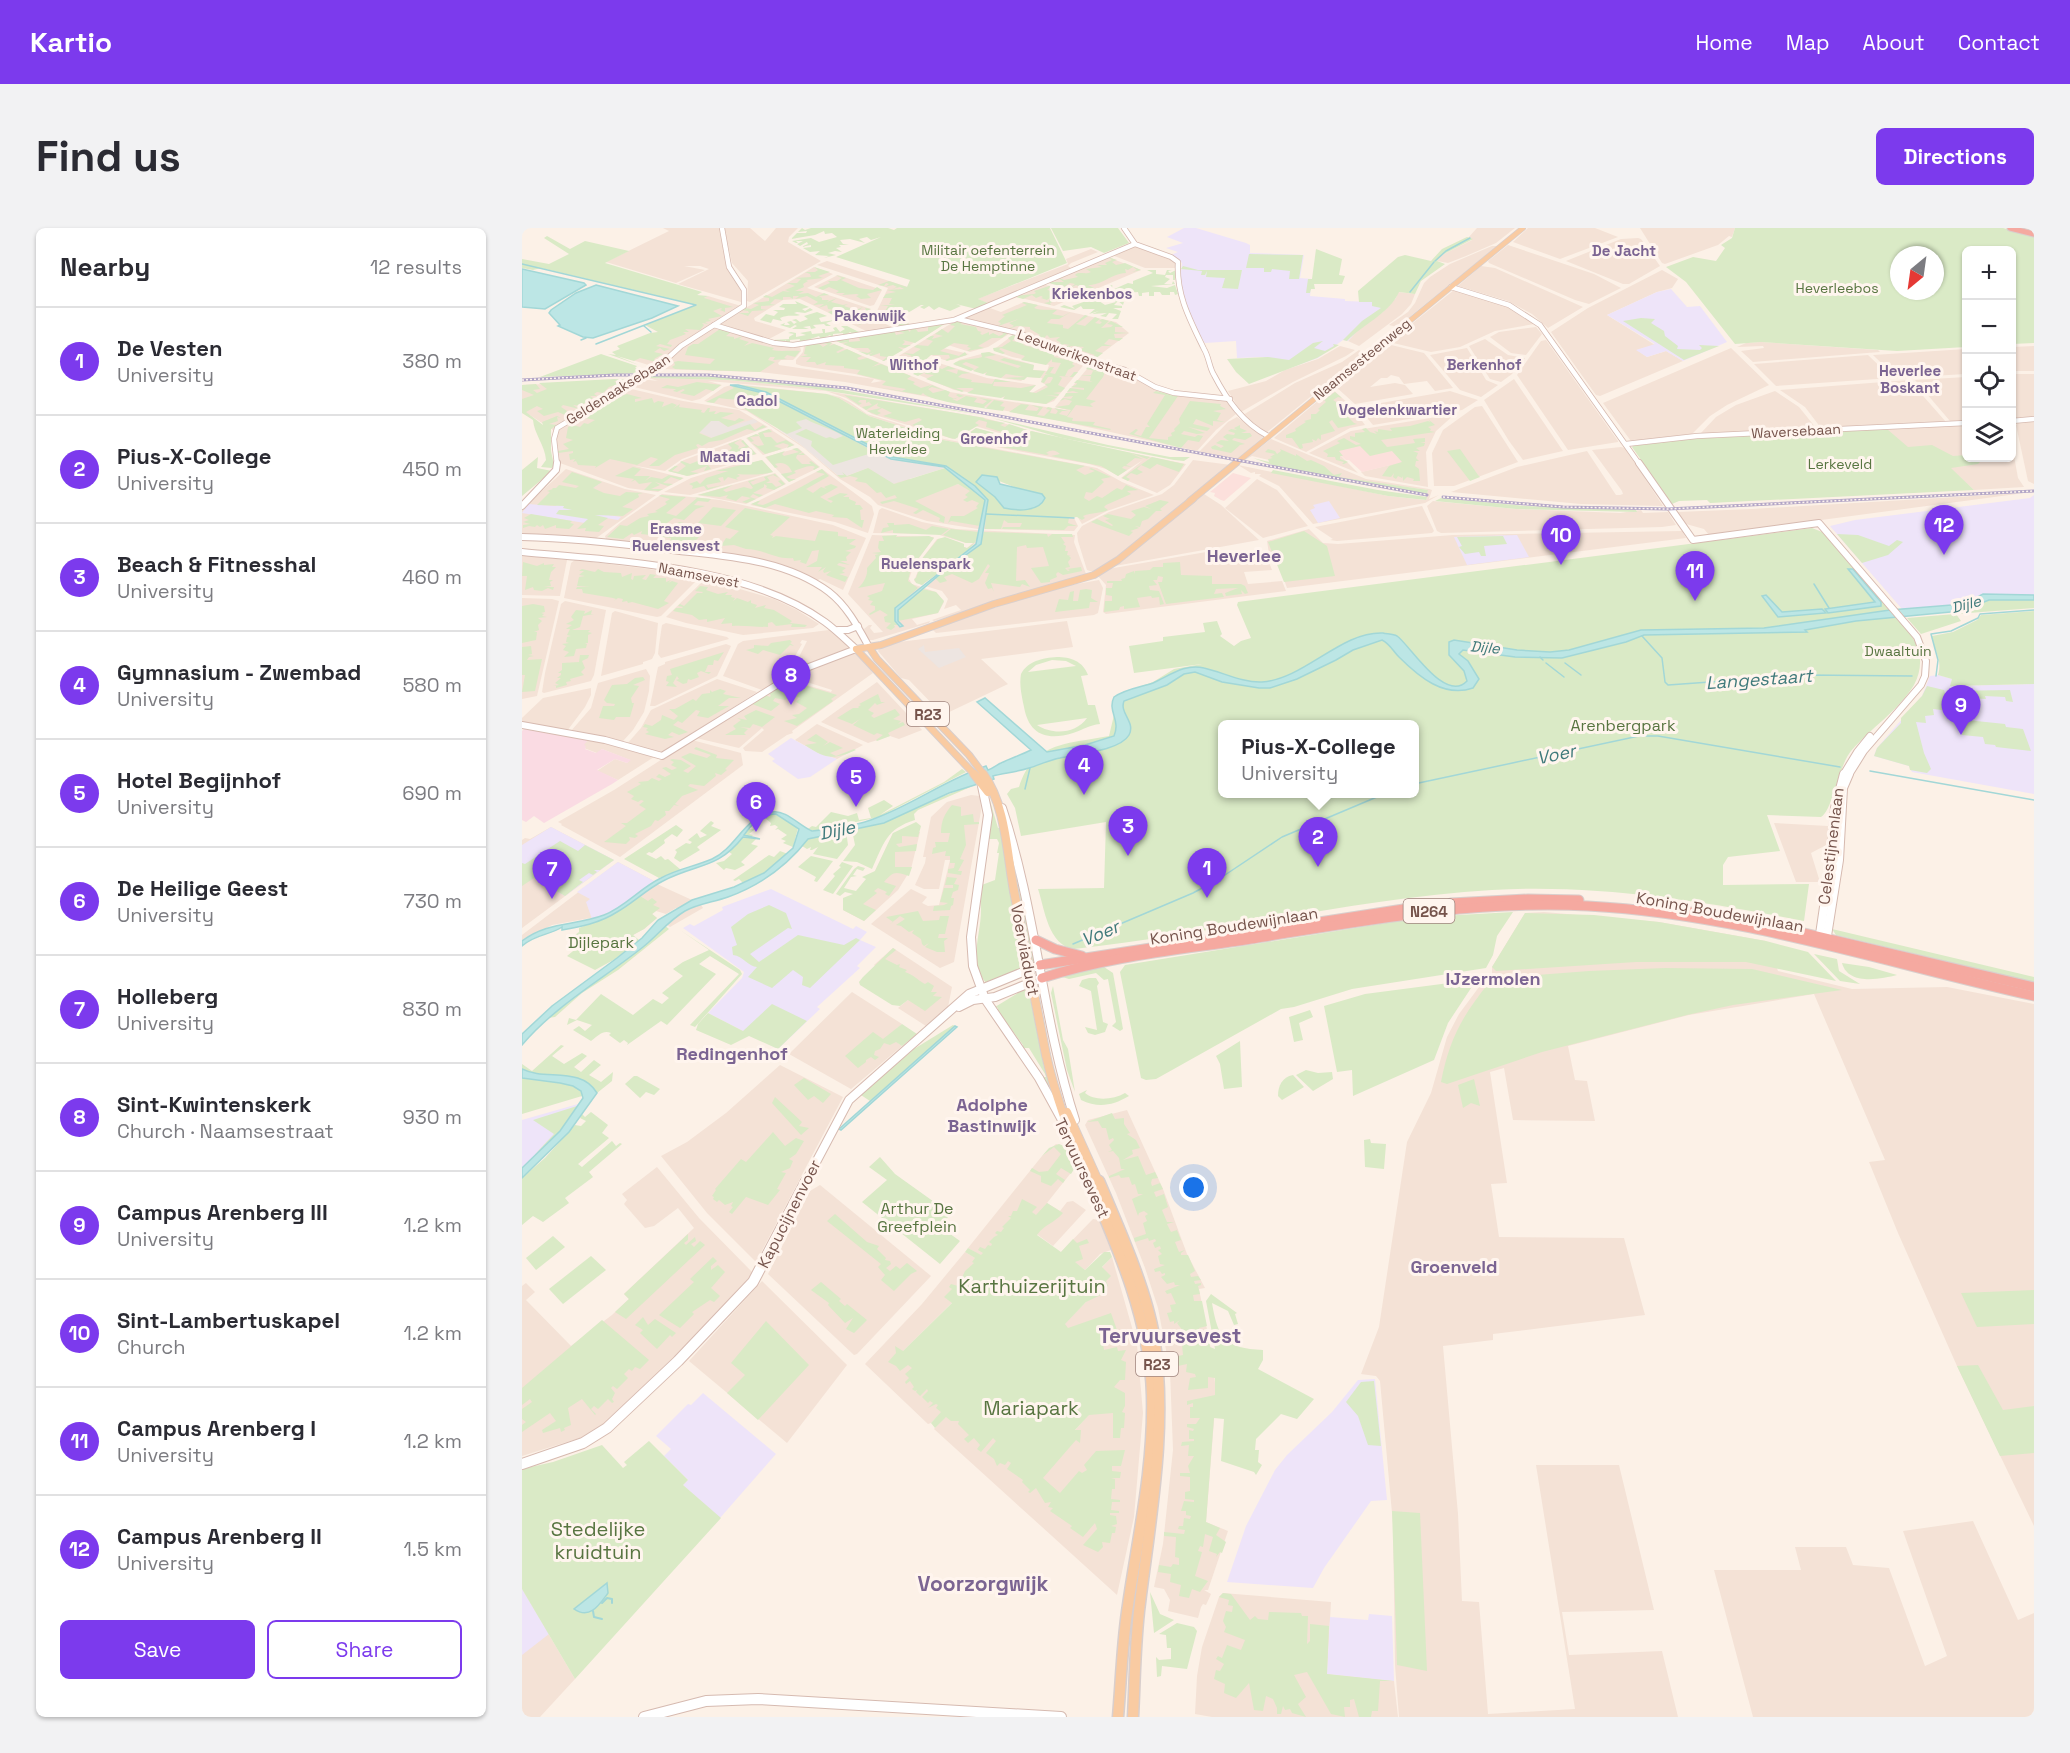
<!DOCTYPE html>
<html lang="en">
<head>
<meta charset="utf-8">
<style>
	body { margin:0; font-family:"Space Grotesk",sans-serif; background:#f2f2f3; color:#2b2b33 }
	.controls { position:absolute; right:18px; top:18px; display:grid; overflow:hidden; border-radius:9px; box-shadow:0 2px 4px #0004 }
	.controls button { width:54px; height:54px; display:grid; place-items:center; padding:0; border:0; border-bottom:2px solid #e1e1e2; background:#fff; color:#2b2b33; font:30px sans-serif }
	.compass { position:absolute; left:1368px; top:18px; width:54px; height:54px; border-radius:50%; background:#fff; box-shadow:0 2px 4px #0004; rotate:209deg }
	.you { position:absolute; left:672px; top:960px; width:21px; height:21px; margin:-15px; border:4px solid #fff; border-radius:50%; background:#1a73e8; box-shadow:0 0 0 9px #1a73e833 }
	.badge { display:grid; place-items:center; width:39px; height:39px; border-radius:50%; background:#7c3aed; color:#fff; font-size:20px; font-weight:700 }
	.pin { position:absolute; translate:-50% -50px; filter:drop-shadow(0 2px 3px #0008) }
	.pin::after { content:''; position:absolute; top:32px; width:21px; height:18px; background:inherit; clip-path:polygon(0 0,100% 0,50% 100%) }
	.popup { position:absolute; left:696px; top:492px; width:201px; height:78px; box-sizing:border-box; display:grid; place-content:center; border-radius:9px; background:#fff; filter:drop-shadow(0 2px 4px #0005); font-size:20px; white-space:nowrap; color:#7c7c81 }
	.popup b { font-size:22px; color:#2b2b33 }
	.popup::after { content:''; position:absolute; left:50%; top:100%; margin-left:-12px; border:12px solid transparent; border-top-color:#fff }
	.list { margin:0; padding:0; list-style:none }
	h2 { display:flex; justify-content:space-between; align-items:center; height:78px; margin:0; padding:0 24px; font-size:26px }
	h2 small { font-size:20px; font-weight:400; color:#7c7c81 }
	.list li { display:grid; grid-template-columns:39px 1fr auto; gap:18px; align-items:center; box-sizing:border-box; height:108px; padding:0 24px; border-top:2px solid #e1e1e2 }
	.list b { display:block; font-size:22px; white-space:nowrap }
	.list p { margin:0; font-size:20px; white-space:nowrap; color:#7c7c81 }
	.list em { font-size:20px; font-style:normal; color:#7c7c81 }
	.actions { display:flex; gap:12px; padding:18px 24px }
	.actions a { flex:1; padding:14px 0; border:2px solid #7c3aed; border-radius:9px; text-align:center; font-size:21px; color:#7c3aed }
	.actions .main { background:#7c3aed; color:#fff }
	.icon { flex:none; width:33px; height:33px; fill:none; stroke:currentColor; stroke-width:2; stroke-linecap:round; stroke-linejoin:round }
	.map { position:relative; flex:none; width:1512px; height:1489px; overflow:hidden; border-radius:9px }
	header { display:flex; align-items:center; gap:36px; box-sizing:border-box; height:84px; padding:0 30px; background:#7c3aed; color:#fff }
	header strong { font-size:28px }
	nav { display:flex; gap:33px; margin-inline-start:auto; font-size:21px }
	.intro { display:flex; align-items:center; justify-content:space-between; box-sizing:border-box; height:144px; padding:0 36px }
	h1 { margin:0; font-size:42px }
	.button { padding:15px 27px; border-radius:9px; background:#7c3aed; color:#fff; font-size:21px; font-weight:700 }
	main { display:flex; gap:36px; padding:0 36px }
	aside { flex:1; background:#fff; border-radius:9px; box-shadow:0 2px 4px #0004 }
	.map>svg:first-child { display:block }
</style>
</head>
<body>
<header>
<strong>Kartio</strong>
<nav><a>Home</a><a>Map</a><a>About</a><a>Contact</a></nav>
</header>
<div class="intro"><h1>Find us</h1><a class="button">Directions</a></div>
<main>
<aside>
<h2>Nearby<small>12 results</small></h2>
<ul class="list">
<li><span class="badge">1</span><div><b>De Vesten</b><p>University</p></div><em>380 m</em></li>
<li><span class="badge">2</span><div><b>Pius-X-College</b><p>University</p></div><em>450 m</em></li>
<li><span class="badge">3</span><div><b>Beach &amp; Fitnesshal</b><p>University</p></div><em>460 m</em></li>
<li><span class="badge">4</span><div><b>Gymnasium - Zwembad</b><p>University</p></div><em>580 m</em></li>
<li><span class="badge">5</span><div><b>Hotel Begijnhof</b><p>University</p></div><em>690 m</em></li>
<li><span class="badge">6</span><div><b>De Heilige Geest</b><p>University</p></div><em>730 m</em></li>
<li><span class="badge">7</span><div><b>Holleberg</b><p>University</p></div><em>830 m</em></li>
<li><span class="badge">8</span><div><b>Sint-Kwintenskerk</b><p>Church · Naamsestraat</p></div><em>930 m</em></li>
<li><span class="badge">9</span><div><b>Campus Arenberg III</b><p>University</p></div><em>1.2 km</em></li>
<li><span class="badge">10</span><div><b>Sint-Lambertuskapel</b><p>Church</p></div><em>1.2 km</em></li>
<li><span class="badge">11</span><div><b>Campus Arenberg I</b><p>University</p></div><em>1.2 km</em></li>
<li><span class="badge">12</span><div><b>Campus Arenberg II</b><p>University</p></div><em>1.5 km</em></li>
</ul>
<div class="actions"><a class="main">Save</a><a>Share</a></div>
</aside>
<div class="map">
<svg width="1512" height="1489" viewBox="0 0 1512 1489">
	<rect width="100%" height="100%" fill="#fcf1e7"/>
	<g fill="#f4e2d6">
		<path d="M141 0H198L206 43 220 59 219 74 156 56 187 41 178 38H162L183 42 154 55 84 34 147 3Z"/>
		<path d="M202 0H228L243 13 254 0H276L267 9 266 14 299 33 228 74 225 73 226 53 210 35Z"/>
		<path d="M955 0H993L974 15 944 28 926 35 915 33 920 27 950 12 946 10Z"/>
		<path d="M1006 0H1073L1096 9 1038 31 991 14Z"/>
		<path d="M1118 0H1213L1210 9 1207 8 1196 17 1143 36 1140 35Z"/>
		<path d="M1116 10 1119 11 1138 38 1107 56H1101L1044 33 1099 11Z"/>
		<path d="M986 17 1072 46 1099 60 1067 76 1053 72 967 35 966 33Z"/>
		<path d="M612 18 646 29 654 35 653 40H623L590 27Z"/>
		<path d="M970 18H975L875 99 867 97 886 84 893 75 902 55 908 49 928 36Z"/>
		<path d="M569 21 576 24 549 35 546 38 549 40 466 75 455 71 546 36 544 31Z"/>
		<path d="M586 29 619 42 567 64 523 54Z"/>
		<path d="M305 33 389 60 384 87 379 90 388 96 378 99 353 87 366 60 295 37Z"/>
		<path d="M959 38 973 40 1061 79 1026 100 1010 86 986 73 936 58Z"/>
		<path d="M292 39 311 46 285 60 349 81 341 85 372 100 346 104 278 71 261 72 232 90 233 93 264 102 247 111 197 96Z"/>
		<path d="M1140 42 1156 51 1150 60 1135 64 1085 87 1133 117 1115 122 1125 129 1144 123 1161 133 1078 168 1074 167 1029 104 1066 80Z"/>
		<path d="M316 47 360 62 352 77 348 78 292 59Z"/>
		<path d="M519 56 561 65V66L532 78 491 68Z"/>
		<path d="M932 62 980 76 1012 96 973 103 938 119 909 124 867 114Z"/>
		<path d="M876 64 893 66 889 76 880 86 837 118 826 113 838 100 861 84 874 70Z"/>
		<path d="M186 68 219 78 157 118 133 139 94 127 115 113 153 97 140 90 174 78 172 75Z"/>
		<path d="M502 74 594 94 607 105 571 132 488 101 442 90 465 79 479 84Z"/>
		<path d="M433 93 487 106 466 119 448 124 426 117 421 120 447 126 431 132H422L409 127 404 131 465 150 514 157 507 164 510 165 524 157 519 154 520 150 505 149 499 153 479 150 432 137 437 132 467 124 512 137 511 142 525 143 527 137 490 129 471 122 491 107 564 134 532 173 524 176 432 162 367 134Z"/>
		<path d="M424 95 362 133 314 113 315 112Z"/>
		<path d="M193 99 233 111 278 118 279 123 275 128 271 132H259L256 135 257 137 352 151 349 155 360 153 333 146 280 138 274 136V132L281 124 282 117 307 114 428 164 549 183 533 179 570 135 602 144 630 160 703 172 714 186 694 202 675 223 529 191 323 154 238 144 136 141 162 118Z"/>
		<path d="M1014 99 1020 106 1004 127 989 125 968 109 977 104Z"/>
		<path d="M963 111 986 127 1003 130 990 146 979 154 968 151 947 118Z"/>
		<path d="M1024 112 1096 213V214L1046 222 995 147 1019 113Z"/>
		<path d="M1239 114 1356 122 1358 124 1231 134 1219 123 1242 120 1241 118 1215 119 1224 115Z"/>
		<path d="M865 116 902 125 931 160 913 163 905 153 882 156 877 149 869 147 865 150H859L848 159 873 155 883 157 891 166 833 176 813 158Z"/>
		<path d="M818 118 833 122 824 128 771 154 719 184 706 163 744 153 763 142 796 131Z"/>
		<path d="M1512 118V143H1490V119Z"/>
		<path d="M945 120 964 152 976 157 959 169 938 162 908 127Z"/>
		<path d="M1209 120 1247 157 1205 177 1188 188 1170 206 1109 213 1081 175Z"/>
		<path d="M1444 121V146L1375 150 1351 127Z"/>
		<path d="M837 122 842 125 744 205 735 201 721 187 773 155 820 134Z"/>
		<path d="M1346 127 1370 150 1254 158 1232 136Z"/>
		<path d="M1490 146H1512V189L1493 191 1490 177Z"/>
		<path d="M1444 149V193H1428L1393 152Z"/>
		<path d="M127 150 206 152 287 160 463 190 506 202 495 210 453 198 431 211 350 186 324 170 304 163 186 153 200 157 178 171 170 173 108 158 118 151 136 153Z"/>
		<path d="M992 151 1041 223 1001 232 987 213 962 172Z"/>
		<path d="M112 152 31 202 0 182V157Z"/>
		<path d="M1387 152 1424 194 1299 200 1283 179 1258 162Z"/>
		<path d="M213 156 305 166 318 169 328 174 345 186 378 196 417 210 575 240 600 254 632 267 585 283 560 296 555 288 448 217 421 212 347 188 317 170 305 166 240 163 211 158 243 166 221 180 226 182 278 216 319 250 346 240 423 260 436 256 453 264 463 273 458 300 464 286 552 290 556 298 552 303 456 301 405 293 356 277 348 269 318 251 282 220 225 183 182 173 202 159Z"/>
		<path d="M105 160 161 173 217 182 246 199 160 231 143 243 109 237 162 250 136 264 106 260 38 235 34 220 36 201Z"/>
		<path d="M810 161 829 178 843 197 828 200 784 224 752 210Z"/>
		<path d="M928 163 956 172 940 182 851 197 836 179Z"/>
		<path d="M1253 163 1277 179 1294 200 1178 206 1194 189 1214 177Z"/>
		<path d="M960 178 996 234 932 258H912L910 225 921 202 953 179Z"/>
		<path d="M933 186 914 203 904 224 906 259 843 248 839 244 868 237 848 228 815 224 836 245 787 225 829 203Z"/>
		<path d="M715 189 742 208 715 232 677 224 706 194Z"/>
		<path d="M1512 193V256L1506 253 1494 197 1497 194Z"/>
		<path d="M1444 197V230H1490V217L1496 250 1502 259 1452 262 1424 236 1392 238 1354 201Z"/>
		<path d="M454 200 495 212 510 203 534 210 664 236 648 257 635 265 599 250 621 232 596 248 584 241 567 236 436 212Z"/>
		<path d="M249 201 251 203 273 217 241 227 224 210Z"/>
		<path d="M219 211 235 226 224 229 223 232 167 248 146 243 162 232Z"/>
		<path d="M749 211 844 251 907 261 910 262 907 271 917 267 903 275 791 296 757 258 737 248 739 246H733V244L729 245 716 237 866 268 903 272 906 262 825 251 730 228 721 233Z"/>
		<path d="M1099 219 1103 220 1141 278 1059 276 929 264 995 239 1065 223 1094 267H1098L1101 266 1100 263 1070 222Z"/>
		<path d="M276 220 298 239 267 254 243 229Z"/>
		<path d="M240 232 251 244 168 267 142 264 169 250 224 233 229 235Z"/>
		<path d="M671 232 709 237 598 327 571 344 565 342 556 313 555 305 560 298 587 284 640 266 652 257Z"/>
		<path d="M44 241 103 261 134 267 73 311 37 307 0 306V281Z"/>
		<path d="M300 241 350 278 352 286 346 305 313 294 228 277Z"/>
		<path d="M253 245 264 256 224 276 175 267Z"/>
		<path d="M735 251 755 262 786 298 741 310 703 280Z"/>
		<path d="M1502 265 1187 307 1182 301 1164 296 1155 284 1230 281Z"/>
		<path d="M140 266 198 272 311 297 344 310 321 362 298 351 294 353 276 344 161 320 84 311 83 308 99 294Z"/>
		<path d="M682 266 699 277 737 312 593 338Z"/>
		<path d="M911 273 994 281 1098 285 1119 282 1121 285 1146 284 1154 297 1140 299 919 305 915 303 905 278Z"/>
		<path d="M900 278 912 303 910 305 815 313 808 312 811 311 793 299Z"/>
		<path d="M360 280 400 294 434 301 553 307 552 314 564 346 412 393 410 392 439 382 434 377 422 381 426 371 420 363 403 358 455 314 400 357 392 353 398 338 395 337 415 311 424 310 442 316V319L445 320 452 314 444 315 414 306 351 305 357 282Z"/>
		<path d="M787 301 801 315 816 316 931 307 1160 303 1164 310 765 360 753 326H747L745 313Z"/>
		<path d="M350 307 412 309 392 337 387 351 390 356 414 364 422 374 416 385 390 391 395 397 408 393 407 395 351 412H347L344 407 342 401 347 397H350L348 400 352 405 361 404 326 366Z"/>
		<path d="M690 323 693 327H703V335L746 332 750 342 722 344 726 356 760 353 764 363 584 386 581 384 584 357 576 348 586 341Z"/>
		<path d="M0 327 45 332 38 368 0 367Z"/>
		<path d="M53 332 127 341 176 351 139 388 135 389 42 370 49 335Z"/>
		<path d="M183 351 252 371 275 382 297 396 291 400 221 407 164 395 144 389Z"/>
		<path d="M577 352 581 360 576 385 572 387 414 405 409 400 533 360Z"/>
		<path d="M0 370 30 371 37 373 15 468 0 471Z"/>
		<path d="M43 373 84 382 72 447 69 453 22 465 20 464 23 445 39 376Z"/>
		<path d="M93 383 136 395 133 425 130 431 121 434V436L79 448 90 385Z"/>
		<path d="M545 393 551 419 459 431 486 456 421 487 387 452 379 450 356 423 358 419 369 415Z"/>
		<path d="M144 395 205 409 207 411 139 430 136 426 137 417 140 397Z"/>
		<path d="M307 402 314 405 327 421 270 443 285 413 280 412 278 415 280 416 265 442 266 446 240 462 201 448 216 416 221 413Z"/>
		<path d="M204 416 209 418 195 448 133 478H128L136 439 143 436V434Z"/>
		<path d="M332 424 340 431 351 445 270 503 271 505 265 507 240 524 223 523 221 520 242 502 240 500 217 520 174 510 267 452 309 464 310 462 272 450 281 444Z"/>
		<path d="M124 441 128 448 127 463 122 484 111 502 101 513 98 514 49 503 69 480 76 455Z"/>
		<path d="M195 451 235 464 140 525 105 516 119 500 129 482Z"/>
		<path d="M355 454 400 502 377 511 368 508 346 515 299 494Z"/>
		<path d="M69 460V467L63 479 45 503 0 495V490L21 470Z"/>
		<path d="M295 496 341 517 315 531 296 525 273 512Z"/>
		<path d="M66 512 81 515 132 529 96 552 75 543 93 531 105 535 108 532 80 521 75 525 62 520 61 517Z"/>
		<path d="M170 512 219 525 221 537 98 629 39 597 40 596 36 594 92 562Z"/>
		<path d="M449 567 458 568 459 583 432 734 418 740 349 696 389 661 405 669 400 675 406 678 417 677 428 632H423L417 661H402L393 657 403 635 404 629H401L409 589 425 574Z"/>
		<path d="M1252 595 1306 598V616L1289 625 1298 654H1274Z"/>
		<path d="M29 599 92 632 0 700V612L3 610 8 611Z"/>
		<path d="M398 604 389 641 376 662 342 693 321 682 353 643 371 605Z"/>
		<path d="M96 634 132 653 79 688 30 697 0 713V707Z"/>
		<path d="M135 656 170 672 164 676 168 680 179 677 181 680 148 699 144 696 161 684 154 680 144 686 134 683 130 686 135 690 122 701 111 707 105 678Z"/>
		<path d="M1022 684 1137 694 1244 713 1256 743 1330 761 1425 759 1512 776V1298L1435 1138 1376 1005 1347 934 1363 932 1292 766 1167 787 1046 818 1053 852 1065 853 1073 893 991 892 982 840 968 844 985 955 969 956 977 1009 1102 1010 1123 1087 971 1106V1112L921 1118 936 1286 940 1373 957 1374 966 1486 1053 1481 1014 1237H1097L1132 1382 1040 1384 1047 1427 1140 1423 1156 1489H877L873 1437 871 1296 858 1153 854 1148 839 1146 857 1099 885 914 909 865 925 809 937 786 957 759 961 746H970V739L1003 685Z"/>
		<path d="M371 720 430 759 426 779 404 798 376 780 391 768 352 737Z"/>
		<path d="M330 764 380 796 366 808 380 818 329 861 267 826Z"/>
		<path d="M258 837 321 869 234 1034 185 985 139 928 165 914 204 885Z"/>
		<path d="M605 882 641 961 665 1026 683 1060 677 1061 691 1132 694 1167 684 1294 706 1303 686 1362H682L689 1366 684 1377 681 1376 679 1379 676 1390 646 1383 648 1372 642 1361 632 1359 641 1316 651 1222 648 1143 636 1080 623 1040 594 965 563 897 566 892Z"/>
		<path d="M534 916 542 918 552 941 525 975 538 983 545 974 551 973 564 982 531 1018 505 999 471 1035 446 1020 520 928Z"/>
		<path d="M135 939 177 990 231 1045 156 1126 82 1198 61 1209 0 1228V1058L4 1055 13 1064 4 1072 49 1118 90 1087 107 1071 102 1066 172 1000 156 980 132 998 123 1000 102 976 105 972 100 966Z"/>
		<path d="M298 957 409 1048 335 1126 332 1127 246 1046 288 963Z"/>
		<path d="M571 991 577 992 589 1022 578 1026 563 1042 539 1024Z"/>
		<path d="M443 1024 467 1038 376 1128 431 1172 409 1195 406 1196 343 1136 400 1076Z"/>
		<path d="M590 1029 615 1117 621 1185 612 1289 595 1367 412 1201 433 1179 546 1210 579 1173 542 1096 564 1074 570 1050Z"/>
		<path d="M240 1053 325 1137 265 1215 167 1133Z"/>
		<path d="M1451 1293 1496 1392 1512 1385V1489H1231L1192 1342H1279L1273 1319H1324L1331 1337 1367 1340 1403 1438 1425 1428 1381 1303Z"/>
		<path d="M0 1361 53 1451 18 1489H0Z"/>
		<path d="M701 1365 809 1374 805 1446 872 1453 876 1489H690L673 1486 675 1448 680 1419 697 1369Z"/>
	</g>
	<g fill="#fce0dc">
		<path d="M838 218 870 223 881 234 840 244 827 232H824L814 223Z"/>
		<path d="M711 245 729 250 702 273 699 272 692 268 693 265 688 264Z"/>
	</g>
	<g fill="#ede5e1">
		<path d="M287 189 369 231 423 240 371 256 346 240 319 250 278 216 256 201Z"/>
		<path d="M232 191 236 194 190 210 177 204 189 193H197L206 199Z"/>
		<path d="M402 417 403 424 437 420 444 429 417 440 396 421Z"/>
	</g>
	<g fill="#eee4f9">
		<path d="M662 0H674L724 15 728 17V25L782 27 778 50 790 51 788 68 823 71V73L850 74 851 78H866L838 100 826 113 821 112 796 130 756 144 741 129 715 130 714 113 683 115 669 93 658 53 660 35 649 27 656 24 644 20 661 15 645 9Z"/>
		<path d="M1149 61 1165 79 1178 78 1205 114 1161 133 1144 123 1125 129 1114 122 1133 116 1085 87 1135 64Z"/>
		<path d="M80 254 54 271 62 283 99 289 96 292 72 288 63 295 0 285 6 276 33 278Z"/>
		<path d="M1512 267V367L1461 366 1442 376 1380 381 1308 298 1333 292 1508 270Z"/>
		<path d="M807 273 818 290 796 295 788 282 793 280 791 277Z"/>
		<path d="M995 307 1007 329 945 337 932 309Z"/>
		<path d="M1416 447 1430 451 1429 458 1512 456V566L1390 544 1387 538 1352 528 1355 520 1400 468 1408 448Z"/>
		<path d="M269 510 296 525 315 531 288 549 276 551 250 533 253 531 246 526Z"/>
		<path d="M29 599 92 632 43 668 12 650 0 649V617Z"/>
		<path d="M96 634 132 653 93 682 70 691 64 674 68 671 55 664Z"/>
		<path d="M249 661 331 701 334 698 345 704 338 712 354 719 335 738 338 740 295 779 298 781 256 821 186 785 220 750 222 744 161 700 168 696 172 698 201 682 200 679Z"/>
		<path d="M56 876 27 915 0 940V892Z"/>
		<path d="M853 1151 865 1272 849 1273 802 1340 791 1360 705 1354 724 1298 753 1242 765 1227 810 1184 836 1152Z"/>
		<path d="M181 1165 254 1226 198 1290 161 1257 166 1252 142 1228 149 1221 134 1208 166 1176 169 1177Z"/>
		<path d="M0 1361 27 1406 0 1427Z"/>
		<path d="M847 1386 870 1388 872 1453 805 1446 808 1389 846 1392Z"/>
	</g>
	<path fill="#fadbe3" d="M2 501 66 512 62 517 64 518 63 521 74 525 80 521 109 532 105 535 93 531 75 542 96 552 90 556 22 595 12 588 4 594 0 592V503Z"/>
	<g fill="#daeac6" fill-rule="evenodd">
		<path d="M280 0 283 2 289 0H366L372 2 375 0H528L545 35 456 71 466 75 454 81 434 76 439 78 428 83 417 79 412 82 407 78 402 81 398 79 402 77H399L379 89 389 98 379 99 364 92 374 90 372 88 361 91 353 87 362 85 366 78 358 77H373L367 76 370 70H361L364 66 374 64 365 62 382 61 378 59 370 61 375 59 371 57 363 59 367 56 364 55 362 58 356 57 367 53 385 59 388 52 314 29 359 9 349 12 345 9 337 11 343 15 328 11 318 12 321 16 327 17H317L319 19 314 20 320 24 313 23 306 25 314 27 302 30 307 28 293 27 298 23 288 24 281 20 289 19V17L279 19 286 16 285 14 278 18 275 16 281 13H274L276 15H274L270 13 289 10 297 14 315 9 310 5 303 6 302 3 293 7 269 11 275 5H284L285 3 276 4Z"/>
		<path d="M529 0H596L607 15 582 25 569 19 541 23Z"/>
		<path d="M1213 0H1481L1512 8V115L1490 116V22H1444V119L1375 123 1239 114 1213 116 1164 54 1144 39 1171 29 1194 33 1203 20 1199 17 1210 10ZM1377 27H1413V63H1377Z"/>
		<path d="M25 8 48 21 63 13 107 23 83 35 180 64 175 67 186 68 182 70 211 79 203 80V84L198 82 200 81 199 80 191 83 200 88 186 91 189 93 183 94 186 96 180 95 182 97 178 102 163 101 167 104H161L164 106 148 112 145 116 150 117 149 119 138 116 134 118 148 121 142 123 138 120 132 124 141 126 132 131 134 134 118 130 112 133 95 128 117 137 86 126 94 127 90 124 98 121 95 118 128 105 136 104 123 97 175 77 19 40 11 42 0 40V31L27 36 47 26 22 10Z"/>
		<path d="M945 9 951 11 920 27 915 33 923 36 899 53 893 66 877 64C868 85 840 97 825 113L821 112 840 93 859 80 850 78V74H837L836 63 876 29 883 27 909 33 920 21Z"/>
		<path d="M794 21 820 31 817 47 823 48 820 56H792L793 61H789L788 65H784L786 51H790Z"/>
		<path d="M727 26 781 27 777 51H767L768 43 750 41 749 44H742V40H724Z"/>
		<path d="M586 29 595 32 590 34 594 37 603 35 619 42 610 44 615 42 611 39 606 42 603 41 604 45C588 46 581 57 566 57L574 61 564 63 569 60 563 61 554 57 548 60 553 56 548 55 542 59 523 54H542L535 49 542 52 556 49 553 47C556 43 564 47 569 44L564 41 580 39 575 37H585L583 35 590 32Z"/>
		<path d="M661 38 676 42H720L716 61 700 60 703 50 684 49 685 43 683 47H679L680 43 659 41Z"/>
		<path d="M292 39 308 44 296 48 301 50 284 52 286 53 281 56 282 59 273 63H282L276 66 286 65 294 69 302 65 307 67 297 68 300 70V72H307L305 74 315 70 309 74 321 77 326 76 322 78 334 82 341 79 336 83 337 84 344 82 343 80 349 81 335 87 346 93 354 91 334 98 340 95V93L328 90 324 93 321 92 326 90V85L314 89 306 84 312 82 306 81 305 77 296 80 302 76 291 77 296 74 285 68 273 71 277 68H271V71L268 69H261V72L253 71 248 76 254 77 239 78V81L245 82 230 83 226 88 217 85H227L226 83 219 82 223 80 229 81 237 77 231 75 247 73V70L241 69 244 67 250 69 261 63 268 64 263 62 273 58 265 55H275L279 51 273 50 289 49 288 46 283 44H293L296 42Z"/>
		<path d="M625 42H634V46L643 47 645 42H650L646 43 648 45 654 42 653 52H651V47H644L643 49 648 51 642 56H650L651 53 653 56 629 58 645 60 653 57 656 66 653 67 652 64H648V67H640L638 64H632V68H627V64L620 65V68H617L616 64 593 66 580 62 572 65 589 57 591 58 585 61 592 63 590 62 606 55 611 56V53L631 45Z"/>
		<path d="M313 47 324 50 319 52 337 60 351 62 355 59 360 62 345 66 349 70 339 71 334 68 337 67 335 66 320 67 323 65H314L317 63 307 59 301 62 296 60 308 55 306 53H315L320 50Z"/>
		<path d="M527 58H530L525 62 543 66 549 63 553 64 551 67 536 69 539 71 528 75 529 77 522 75 527 74 528 70 525 72 519 70 521 69 519 68 514 70 510 67 501 71 491 68 512 66 514 65 512 63Z"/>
		<path d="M567 67 573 68 570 70 574 71 578 69 589 71 577 73 583 77 594 74 592 72 602 74 601 77 596 73 592 77 600 78V80H591L599 83 596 91H590L595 86 587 85 584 89 578 88 585 85 570 86 577 83 567 86 573 81H561L559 78 552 82 538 79 542 77 553 81 550 78 570 71 561 69Z"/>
		<path d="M273 73 287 79 280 81 283 83 288 80 291 82 283 85 275 84 272 85 278 87C270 89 267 86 258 90L260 93 251 91 249 95 238 92 244 86 252 88 256 84 251 82H262L263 80 257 79 261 76H275Z"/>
		<path d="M502 74 516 77 512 80C520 83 527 81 535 82L530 86 541 88 549 84 537 91H529L525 95 541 97V100L546 101 563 87 566 88 554 96 563 98 573 89 578 91 573 95 578 96 580 94 577 93 580 91 587 93 579 100 589 99 591 97 585 96 589 93 601 99H593V104L607 105 592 106 593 110H601L597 113 587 111 582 116 590 118H580L573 123 581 125 573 131H568L573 127 560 123 553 126 562 119 549 118 543 122 538 120 548 117 542 116 536 120 530 117 539 115 534 112 538 109 528 110 525 107 519 113 514 110 518 107 508 101V99L495 98 486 101 492 98 487 95 497 91 476 98 479 95 476 94 483 88 480 87 505 77 500 75Z"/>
		<path d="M295 84 305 88 297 90 299 94 313 92 304 95 309 98H304L302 96 291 97 294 100 289 101 288 98 281 99 287 101H270L275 98 273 97 268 100 258 97 263 95 262 97H268L265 94 269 93 272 96 275 94 270 92 274 91 278 94 286 91 282 88Z"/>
		<path d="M1119 90 1133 91 1129 95 1142 103 1143 108 1156 118 1155 121 1178 122 1180 120 1177 117 1197 118 1162 132 1101 93Z"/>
		<path d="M433 93 443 94 438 96 454 99 456 103 460 104 458 105 460 107 467 104V107L471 105 477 108 482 106 480 105 484 103 487 104 480 110H470L456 118 462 120 445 123 449 120 445 119 447 117 432 115 418 123 437 128 443 124 445 127 425 133 423 132 428 130 427 127H409L401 134 420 141 426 138 434 141 423 142 435 146 436 142 448 145 440 146 436 149 450 152 449 154 470 156 473 151 489 154H472L471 158 499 160 514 157 507 164 514 165 526 159 523 156 528 155 531 150 530 149H526L522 155 519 154 523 147H526L523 146 528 139H532L528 145 533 146 539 135 530 134V131L524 137 499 132 503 128 479 120 477 121 483 125 481 126 472 123 471 120 480 119 489 113 486 110 491 107 508 111 493 110 490 113 503 115 501 117 518 121 516 122 532 126V129L549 133 553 129 564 134 558 135 561 133 554 132 550 136 553 138 546 142 543 148 548 149 552 144H556L551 149 537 148 540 150 536 157 543 160 539 164 531 165 537 166 536 168 524 167 535 169 524 176 481 171 483 168 479 170 445 165 452 161 450 160H434L442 163 440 164 404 151 412 147 403 146 405 143 396 148 391 146 396 142 386 137 379 141 367 134 372 131C378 133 385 132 390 128L381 125 391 126 399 121 392 119 395 117 406 118 411 113 404 111 409 108H412L410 111 421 108 413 106 420 101 426 105 433 98 428 97Z"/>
		<path d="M424 95 393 115 381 112 383 114 380 117H389L383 120 376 119 381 122 362 133H360L365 129 358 128V125L349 128 347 127 352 124 345 127 336 123 346 125 349 123 346 120H331L321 116 326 114 319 115 314 113 334 109 327 111V114L338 113 337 109 372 103 374 107 383 105 373 103 385 101 388 104 389 101 393 100 396 104 406 103V98Z"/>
		<path d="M319 98H325L339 105 333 107 328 104 322 108 321 105 311 106V110L308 107 299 111 297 108 277 115 278 111 268 112V115H263L264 112 260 115 251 112 267 111V109L272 106 266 105 269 104 274 105V109L284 107 278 105 289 103 290 106 301 105 300 101H303V105L313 103 311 100 314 99 318 104 323 101Z"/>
		<path d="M198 101 209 104 204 108 212 109V111L221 108 217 111 227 114 222 118 230 115 252 120 250 122C259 124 268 122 278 123L273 129 265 127 262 130 265 131 251 132 253 129H248L246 132 253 134 238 144 153 141 150 139 153 137 152 134 156 133 188 136 193 131 163 127 166 119 171 116H176Z"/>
		<path d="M801 113 792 120 803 123 812 118 811 116 817 117 795 130 727 156 714 144 705 131 746 129 767 132 791 115Z"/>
		<path d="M307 114 310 115 307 118 312 116 322 120 314 124 316 125 325 121 340 128 335 130 337 132 345 130 357 135 350 139 359 136 389 148 385 151 393 154 391 156 399 160 409 157 403 162 410 157 421 162 410 159 406 161 411 165 423 162 428 164 426 168 433 171 437 169 434 167 436 166 442 168 430 171 435 173 444 168 455 170 452 174 461 176 465 173 457 170 470 172 462 179 464 180 472 172 482 174 478 178 483 179 481 183C466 181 406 173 401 165L399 167 355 159 380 163 384 161 360 157 364 153 335 146 338 142 322 140V138L303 137 304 134 295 137 293 134H284L289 129H278L286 127 282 126 284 117 296 115 301 119 306 116 299 115Z"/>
		<path d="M467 124 474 127 462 129 496 140 499 138 478 132 482 130 512 137 511 142 523 143 518 150 505 149 502 152 481 150 503 149 484 146 479 150 463 147 465 144 461 146 451 143 457 139 444 134 440 136 452 141 449 143 431 136C438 130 451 132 460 129L459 125Z"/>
		<path d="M79 126 115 138 113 140 125 142 122 145 18 149Z"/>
		<path d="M576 136 579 137 577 142 585 139 581 149 564 171 574 173 568 176 571 179 554 177 545 189 551 190 550 193 573 194 571 197 589 201 588 202 487 184 499 176 507 177 503 182 515 183 517 180 509 177 521 179 515 187 522 188 528 182 524 181 526 179 530 180 528 185 534 186 536 183 532 180 547 183H540L537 186 545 188 549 182 533 179 547 177 550 173 543 171 538 173 541 170 549 171 551 168 542 169 544 165H557L551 163 545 164 548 160 562 162V160L549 159 554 157 555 155H552L555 152 571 154 568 153 569 148H558L569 147 571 143 578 144 564 141 567 138 571 141Z"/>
		<path d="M129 148 208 149 287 156 460 187 287 160 206 152 127 150Z"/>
		<path d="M92 151 111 152 92 153 97 156 87 159 81 165 75 164 72 166 75 168H68L71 170 58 178 51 177 57 181 41 177 39 179 45 183 43 187 36 184 22 188 15 183 21 181 15 178 4 184 21 197 20 194 35 188 39 190 35 189 36 193 27 196 35 197 29 201V223L32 237 30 240 19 239 24 232C23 217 12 206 11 192L0 185V171L12 167 0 162V157L14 156 18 161 11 162 15 165 25 161 17 155Z"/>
		<path d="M175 154 199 157 191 163 184 161 172 168 158 165 163 162 161 161 155 164 151 163 154 161 139 160 145 157 156 159Z"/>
		<path d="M208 157 243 166 353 224 311 237 289 218 290 213 273 206 284 201 304 210 308 209 313 211 321 208C309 200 296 198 284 191L274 194 280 200 265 206 221 180 228 176C219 170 207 172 197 170L192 175 184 174 212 160Z"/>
		<path d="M216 157 305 166 317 170 347 188 421 212 563 238 554 242 563 247 573 243 567 241 569 240 589 249 579 251 582 254 570 265 564 264 562 270 567 273 575 268 580 270 595 260 600 262 604 257 616 262 605 263 609 266 584 277 582 279 586 282C578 286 570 284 561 288L563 290 560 292 555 289 547 290 546 295 555 298H546L542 302 480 301 481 299H498L500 295H486L482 292 479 301H463L465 270 425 238 370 229 244 164ZM477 253 502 263 520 266 482 280 473 269 454 254Z"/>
		<path d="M634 163 656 168 627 210 646 212V209L650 208 649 205 653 203 652 201 658 195 657 191 668 173 699 176 698 178 704 181 691 183 699 185 695 192 703 194 691 193V198L674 191 671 196 688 200 685 203 666 199 683 205 675 206 662 203 659 206 673 209 676 207 681 208 677 214 666 212 659 220 607 206 614 201 616 202 612 206 619 208 624 199H628L625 196 643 167 631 165Z"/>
		<path d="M813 164 820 170 816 169 811 172 817 176 815 177 827 187 826 189 832 195 835 196 816 200 810 192 807 194 813 203 799 207V212L796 210 794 213 790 211 791 214 780 216 781 220 778 221 770 210H764V207L774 203 773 201 784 194 782 193 789 191V186H794L798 182 796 181 804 174 802 172Z"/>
		<path d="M105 166 120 170 113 171V174L130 170 132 175 136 173 142 174 140 179 150 175 155 177 150 181 158 176 157 179 180 182 179 184 182 185 186 180H188L187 184 194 183 192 186H194L198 184 212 185 199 190 213 193 217 190 223 192 206 199 197 193H189L177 205 189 210 228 196 233 202 241 197 244 199 233 203 225 201 200 212 187 214 180 218 176 216 174 217 176 220 153 227 137 238H127L136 231 129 229 115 237 88 231 73 240 74 238 56 237 54 233 51 234 53 231 48 232 47 226 51 225V223L36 225V223L47 221 41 216 51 212 44 210 46 199 51 197 58 199 62 195 66 196 73 192 63 190 91 173 89 172Z"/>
		<path d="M322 167C369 174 416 182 463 190L462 191 483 195 478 197 483 199 487 196 505 202 495 209 464 199 465 194 457 192 453 195 457 197 433 211 428 210 390 197 400 192 397 190 383 194 361 188 370 185 360 180 355 183 359 185 355 187 345 183 359 180 355 178 356 175 344 182 340 179 350 177 347 174 351 172 344 175V172H338L336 174 340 175 337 177Z"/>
		<path d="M470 190 586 217 648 229H668L662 233 652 232 540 210Z"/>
		<path d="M907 192 913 197 906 199 909 201 908 203 913 204 859 212 865 219 893 215 891 211 903 210V214L898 215H903L902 218 894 220 898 223H891L896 225 894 230 897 233H894L893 238 897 241 898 253H891L892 251 885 249 881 253V248L880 250 876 248 874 251 871 249 872 245 869 249 860 248 867 238 880 234 870 223 848 228 838 218 817 223 821 228H818V231L826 234 822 236H820L822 234 814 232 813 229H805L806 226 801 223 818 215 815 213 822 210 834 217 839 216 828 211V208L833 209V205L843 204 840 201 844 200 848 204 855 206 852 203 856 204V201L870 203 868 200 888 198 906 193 908 194Z"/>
		<path d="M718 197V200L725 203 719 205H728L730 208 723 212 712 210 710 212 723 216 718 217 709 225 690 221 689 219 693 217 699 220 702 218 694 215 699 212 707 213 701 209 705 206 712 207 713 205 706 203 709 201 715 202 712 200Z"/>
		<path d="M454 200 480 207 478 209 481 212 485 209 496 212 509 203 628 229 625 231 608 225 621 231 613 230 604 237 610 239 602 238 600 240 605 242 596 248 579 238 529 228 538 226C534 222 529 221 524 225L527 226 525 227 480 219 484 215C473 211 466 217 453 214L460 210 449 207 438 212Z"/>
		<path d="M247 201 250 204 241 205 243 209H249L255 215 264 212 272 217 265 220 267 217 261 215 252 218 260 221 243 226 230 215 236 218 242 217 237 208 228 209 232 213 229 214 225 210 234 206 238 208 236 205Z"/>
		<path d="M1365 201 1386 219 1410 217 1431 228 1444 227V230H1462L1456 236 1429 240 1452 262 1188 275 1185 272 1157 273 1150 276 1110 219 1112 217 1173 210Z"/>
		<path d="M219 211 212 215 217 218 216 221 224 218 219 213 221 212 227 219 221 221 229 220 234 226 222 229 230 225H224L225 223 215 224 216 228 186 237 189 241 182 243 185 238 168 244 177 245 165 248 146 243 153 238H156L150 243 156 244 164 238 158 234 160 233 168 236 202 223H207L210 220 206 216Z"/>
		<path d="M275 220 280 224 275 227 281 225 283 227H275L274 230 280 236H289L287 234 289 233 297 239 292 242 291 241 293 239C288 236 278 241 272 243L274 245 264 249 269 251H274L267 254 259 246 270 244C267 237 262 233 253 236L256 239 253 240 244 229 263 223 260 226 262 228 277 224 270 221Z"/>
		<path d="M746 221 753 223 755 226 759 223 758 221 774 228V226L785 233 789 232 802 238 812 247 820 245 817 249 906 262 905 266 843 257 759 240 731 230 747 234 746 231 751 230 748 229 753 226 743 224Z"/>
		<path d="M938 221 956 247 958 249 948 253 925 223Z"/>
		<path d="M16 229 15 240 30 243 0 268V242Z"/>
		<path d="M630 229 662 236 657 244 635 236 628 241 619 237 615 241 621 244 615 247 609 245 604 249 608 251 606 253 600 250Z"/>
		<path d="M240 232 251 244C239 247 226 247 215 246L218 248 214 250 216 252 206 249 202 253 201 249 196 250 199 254 184 257 186 260 201 257 185 262 182 258 170 261 171 258 167 256 175 253 178 256 184 250 206 243H194Z"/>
		<path d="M111 239 119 241 112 248H128L123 253 129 249 140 251 147 247 161 250 158 252 149 249 141 255 151 256 146 258 133 254 138 257 129 261H141L137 263 122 262 130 254 117 256 113 252 109 254 112 251 93 248Z"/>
		<path d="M346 240 372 256 423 240 463 272 458 298 429 293 426 295 429 288H442L456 280 454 279 457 275 450 272 445 274 441 272 446 269 443 267 448 263 436 256 393 273 423 289 422 295 417 293 418 290 401 282 394 286 391 285 397 281 372 273 360 276 358 274 375 270 373 267 364 270 359 264 355 265 344 255 333 253 336 250 328 248 319 250 315 247H322L320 244 325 248Z"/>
		<path d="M300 241 307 248 284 261 291 265 299 259 305 261 302 259 309 256 316 259 298 269 309 275 311 273 305 271 318 265 326 266 321 269H327V271L334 274 333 277H338L341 281 338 282 339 292H342L340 300 325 290 310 289 312 287 294 283 287 285 253 276 243 280 229 276 236 273H238L235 276 241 277C266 267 278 259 303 246L294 244Z"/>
		<path d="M751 242 856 262 905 269 904 272 866 268 749 245Z"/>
		<path d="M50 244 80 254 71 260 82 265 98 268 104 264 121 265 116 266 117 269 100 279 111 281 101 288 73 287 86 290 76 297 82 298 77 304 63 303 64 300 55 301 66 291 34 286 37 282H50L41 280 42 278 15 277 28 264 25 263 31 261 30 260H34L37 257 54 260 57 258 40 254Z"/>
		<path d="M253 246 257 250 251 247 245 249 248 253 244 255H250L254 259 260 257 256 253 259 252 263 256 252 262 244 260 245 258 242 256V259L231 265 241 267 237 269 231 266 228 269 234 271 225 275 220 274 229 270 220 268 214 273 204 270 206 267 198 269 176 267 211 257 201 262 204 264 222 259 229 261 231 260 226 253 236 251 228 254 231 257 244 252 242 249Z"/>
		<path d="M139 267 164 269 144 285 154 288 175 270 171 269 189 271 186 274 176 273 172 277 183 278 174 281 162 292 152 290 128 307 119 306 120 303 112 307 110 305 101 311 85 309 98 297 105 298 118 290 127 288 125 286 136 284 133 283 145 276 143 274 148 271 137 268Z"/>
		<path d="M919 270 1004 278 1114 282 1115 284 994 281 913 273Z"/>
		<path d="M638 272 647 274 638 281 640 283H634L626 291 620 293 618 299 613 298 617 300 608 303 611 304 607 308 569 294 575 291 590 298 591 297 583 292 588 291 581 288 586 286 609 291 614 287 609 283 622 279 629 281 623 278Z"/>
		<path d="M191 279 214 282 199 298 176 295Z"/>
		<path d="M223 280 268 289 248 307 251 308 250 310 254 308 293 313 297 302 316 304V308L325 309V311H334L327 316 334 318 333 320 323 323 329 324 324 329 325 333H318L328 337 317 335 315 337 324 340 320 343 323 345 317 346 326 349 323 354 304 347 309 343 302 345 301 343 304 339 296 344 300 339H284L295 333 297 322 290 323 284 336 278 334 279 332 272 333 271 330C255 332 241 321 224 321L212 317 199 318 204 310 208 311 217 303 203 299Z"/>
		<path d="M9 286 50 293 48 295 52 296 47 301 34 300V297L23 301 21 297 18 299 15 297 13 299 7 298 1 300V297L8 296 1 294 7 292 2 290Z"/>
		<path d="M157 294 162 295 159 305 179 307 170 316H166L163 318 150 317 152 313 148 314 149 310 132 308 138 304 143 305Z"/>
		<path d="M365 295H372V297L387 296 404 302 410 298 427 301 419 307 371 305V302L359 305 361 300 367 299Z"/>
		<path d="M1290 300 1300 304C1322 328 1343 352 1363 377 1375 391 1390 403 1396 421 1400 433 1398 446 1392 457 1376 483 1349 500 1329 523 1316 539 1311 582 1299 589L1245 587 1258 623 1206 629 1201 637V657L1287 656 1282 693C1180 673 1075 656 970 662 830 671 692 706 552 721 526 717 523 682 516 661L582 660 584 594 499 608 493 580 485 566 489 561 497 559C511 513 547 516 587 508L597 466 631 454 652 441 680 436 612 445 607 418 641 413V409L683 404 681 395 695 393 700 406 698 408 712 418 719 413 729 410 715 377 716 374ZM700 496H892V566H700Z"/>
		<path d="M429 301 457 304C456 322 414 346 400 357L394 355 392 351 394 350 398 338 395 337 416 311 423 309 442 316V319L445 320 452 315H444L421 307Z"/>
		<path d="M782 303 805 318 813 348 762 354 746 314Z"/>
		<path d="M462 304 525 306 526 309 530 306H550L551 309H539L543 315 541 316 544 318 543 323H546L545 327 549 328H547L549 330 546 334 548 339 543 340 546 343 548 342 545 341 559 339 560 343 541 347 536 344 534 346 535 349 528 352V354L519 355 509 340 527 338 521 319 505 320 504 317 495 319 494 353 503 352 508 359 500 356 498 359 469 355 472 364 470 360 466 361 463 355 467 345H463L468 338 466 336 457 351 450 355 430 346 422 349 425 353 418 355 413 350 457 318Z"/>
		<path d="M1315 306 1336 307 1367 318 1375 312 1381 314 1366 327 1340 335Z"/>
		<path d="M375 307 374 309 407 308 412 310 389 340 386 353 396 360 373 380V394L376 397H372L373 399 369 402 364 400 369 395 363 394 362 389 366 387 358 382 348 387 347 386 353 382V378L348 377 351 373 346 372 348 370 345 368 360 363 363 355 336 360C342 355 346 347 345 340L354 330 353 327 357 326 350 325 359 324 356 320 357 313H362L360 308Z"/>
		<path d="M981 308 985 316 962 318 964 328H959L957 324 943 326 937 319 940 318 935 309Z"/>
		<path d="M1 334 15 338 22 335V337L32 336 30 339H34L29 344 27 352H31L28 354 29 358 22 359H32L31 362 26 360 20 363 12 362 11 359 3 362 5 348H0Z"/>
		<path d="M658 334 659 347 690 348V356H719L723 358 726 365 723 366 719 362 720 366 704 368 703 365 716 360 694 361 692 366 700 365 702 369 644 376 636 354H640L641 349 636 348 635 352H631L635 357 627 358 628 362 637 363 642 376 638 377 637 369 630 370 629 368 615 370 618 379 602 381V378L598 379 597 382 582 384 583 373H590V368L584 367V360H590L591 355H585V353H600L599 351 603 350 604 346 612 343 613 346V343L628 342 631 339H641V335Z"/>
		<path d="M60 341 73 344 76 341 82 344 99 345 100 349 110 345 109 351 111 352 112 348 124 347 120 351 124 352 128 346 134 347 131 350H144V354L149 352 146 355 150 353 156 355 142 373 147 375 136 381 110 374 106 375 105 373 100 374 101 371 96 370 92 373 94 371 91 370 61 365 60 361H54L55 359 68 358H55L57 349 63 348 57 347 62 343H57Z"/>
		<path d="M178 358 186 359 184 362 196 366 206 364 203 367H210L209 369 213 370 211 373 215 370 226 374 229 372V375L235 377 233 380 244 377 242 380 252 382 270 393 268 395 285 397 283 399H269L270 396 254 398 250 394 246 395V399C233 399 221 397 210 398V395L199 396 203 390 185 394V391L177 392 170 387 151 383 154 380H160L161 379 156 378 158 376 162 378 175 365H180L181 364 173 363Z"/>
		<path d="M400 361 414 364 422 373 416 385 376 393V382Z"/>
		<path d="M564 361 570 362 569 370 576 374H568L567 380 533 384 537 371 546 372 548 364 552 363 551 373H556L558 362Z"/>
		<path d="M1491 371 1512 372V380L1434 386 1439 393 1399 406 1385 390 1433 386 1467 372Z"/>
		<path d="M11 376 22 378 23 384 19 385 22 386 20 388 25 389 16 390 20 393 16 397 17 402 12 404H15L14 412 0 415V378Z"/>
		<path d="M54 382 63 383 62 386 70 382 69 386H72L61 388 58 399 50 402H68L66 404 70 405 66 407V415H63L65 416 64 420 54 421 52 428 42 429 47 424 41 422 44 418 40 416 47 415 44 414 45 409 49 408 45 407 48 401H44L50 397 44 396 52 392 49 389Z"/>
		<path d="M1512 383V456L1428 458 1430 451 1416 447C1421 433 1412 422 1410 408L1431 404 1455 392 1459 387Z"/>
		<path d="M268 412 270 414 268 415 272 418 268 417 258 427 241 422 236 426 224 422 232 420V417L246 418 249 415Z"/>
		<path d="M9 418 10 426 6 427 12 428 7 429 5 432 20 431 13 463 0 464 3 447H0V419Z"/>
		<path d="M202 424 196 433 192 432 191 437H186L183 444H189L187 446 179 443 175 445 177 449 169 452 166 451 165 455 161 456 154 452 157 451 155 448 151 455 155 459 144 458 147 454 144 453 145 448 150 447 148 441Z"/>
		<path d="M58 427H67L66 430 60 433 63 440 59 444 62 447 48 451 49 453 44 454 45 457 34 460V458H31L37 457 33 455 39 450H35L39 447V445H36L40 442V435L57 434Z"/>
		<path d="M535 429C548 429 561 433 566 447L559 448 566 477H573L578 496C567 497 561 502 551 505 525 513 507 507 502 479 500 469 497 457 499 446 506 433 520 430 535 429ZM530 432 544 433 554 438 506 444 514 437ZM565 490C554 506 530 507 515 497Z"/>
		<path d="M121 449 123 452 111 457 117 458 109 470 110 475H112L108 489H94L92 492 77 490 81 478H92L93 476 85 475 82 472 90 457 105 456 113 450Z"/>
		<path d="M268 453 315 467 309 471 311 473 275 498 262 493 275 490 270 487 277 486 285 480 274 474 278 470 270 467 263 472 253 470 251 473 258 476 249 483 230 476 243 467 248 469 249 467 247 466Z"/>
		<path d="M1405 458 1422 462 1428 483 1411 481 1412 487 1403 488 1404 495 1394 494 1402 525 1409 541 1405 545 1388 542 1387 538 1352 528 1355 520 1379 495V490L1400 468Z"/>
		<path d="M198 461 204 463 201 466 219 470H207L196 478H207L186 490 175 488 178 483 174 482 160 495 156 493 151 497 166 504 157 507 150 504 146 507 152 509 143 511 123 506 127 504 124 502 126 500 121 499 123 496 130 498 139 492 140 487 152 492 156 488 147 481H153L171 471 174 473 180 466 188 465V462L190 464Z"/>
		<path d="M1488 462 1491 474 1484 473 1483 469 1463 468 1464 471 1432 469 1433 473H1428L1425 463Z"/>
		<path d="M356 466 359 474H363L355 477 353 475 346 482 352 485 349 488 352 490 373 481 378 487 371 491 379 493 376 496 381 494 383 497 366 505 368 508 355 513 354 512 361 507 355 505 352 507 331 497 338 491 330 496 315 490 331 480H337L336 479 339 477 337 476Z"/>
		<path d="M234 482 253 489 240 499 231 496 228 500 218 499 226 501 222 505 224 507H203L214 501 211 498 219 492 215 490 225 492 222 488Z"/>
		<path d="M1435 491 1483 496 1484 499 1501 501 1509 523 1474 519 1473 517 1463 516 1461 509 1440 507Z"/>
		<path d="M294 506 306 514 301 518 308 514 321 520 308 525 314 528 332 521 334 522C310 533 302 530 283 517L295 515 285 512Z"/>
		<path d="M174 519 195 527 194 530 212 532 203 541 205 542 199 547 193 545 194 548 182 558 168 556 166 558 176 562 160 568 153 576 157 578 152 577 147 583H143L144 587 136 593 133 592 129 598 113 606 116 608 113 610 107 609 108 612 104 616 82 614 104 598 99 595H105L124 581 117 577 122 573 119 572 116 574 109 571 112 568 105 564 119 556 116 554 126 553 130 550 137 553 140 551 134 549 137 546 143 549 149 546 140 540 144 539 150 542 155 540 149 537 152 534 148 532 150 531 159 532 169 538 161 543 166 545 174 538 159 529 168 525 185 530 189 527 172 521Z"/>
		<path d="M440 541 444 544 357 589 293 603 286 601 290 598 294 599 309 584 326 588 335 585 337 592 349 590 346 580 362 572 371 578 358 587 422 554Z"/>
		<path d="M453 557 396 582 392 586 393 592C364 601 362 615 350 641L335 634 321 633 333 617 330 602C374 594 411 569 453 557Z"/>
		<path d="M468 573 476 600 484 598 504 679 513 735 464 755C446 733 459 707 459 682 459 674 457 666 457 658L473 652 477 625H475L477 615 475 611H465Z"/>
		<path d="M430 577 439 579V588L451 586 452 594H457V596L442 597 444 617 438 631 442 632 436 643H440L439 647 426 645V641L432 640 433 635H428V628H423L424 623 410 626 411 620 414 619 413 614H426L428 605H419C419 594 422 586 430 577Z"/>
		<path d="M248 586H254L276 600 271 619 261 615 264 613 259 611 265 607 256 601 253 602 256 599 253 597 248 598 249 595 242 589Z"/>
		<path d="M189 593 192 595 189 598 199 602 175 619 178 622 158 634 152 630 155 624 153 622 164 615 168 616 170 614 166 612 175 605 178 610 185 607 178 603Z"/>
		<path d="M394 594 399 598 396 609 380 608V615L374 616 377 619 395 616 394 623 373 624V639H390L387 648C372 643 371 644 362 654L374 658 367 668 363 666 365 664 356 660 352 663 355 665 341 676 354 682 342 693 321 682V670L331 666 323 664 318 668 314 666 332 641 336 638 343 640 341 643 335 641 331 647 335 648 329 649 322 660 334 663 344 651 340 649 353 643 371 605Z"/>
		<path d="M235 596 237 598 227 606 231 607 229 609 222 608 234 611 229 616 236 618 219 634 223 637 213 642 204 640 202 642 194 635 202 633 210 626 207 624 227 601H231Z"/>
		<path d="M154 597 161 602 155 609 150 606 142 612 143 615 130 625 127 624 124 626 134 631 139 628 143 632 146 631 159 642 137 650 102 631Z"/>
		<path d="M324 603 326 617 315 631 291 626 296 619 290 622H288L289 619 285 621 280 618 287 610Z"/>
		<path d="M38 613 56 623 63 617 92 632 78 642H72L75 644 71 647 67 645 57 652 61 654 43 668 12 650 0 658V635L3 636Z"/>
		<path d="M258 623 266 626 242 645 221 655 217 651 213 653 211 652 247 627 252 629Z"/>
		<path d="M289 628 311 633 295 654 292 653 294 649 276 639Z"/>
		<path d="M320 634 331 638 311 666 301 662 313 648 311 646 319 639 317 638Z"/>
		<path d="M425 649 435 650 432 656 437 657 436 662 431 664 429 670H432L431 677 429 678 428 682 411 683 412 678 422 677 426 675 418 674 422 660H431V657H423Z"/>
		<path d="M118 668 126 673 130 670 135 674 131 677 138 680 130 686 135 690 122 701 111 707 117 712 95 730 73 742 45 728 56 719 45 713 57 704V700L89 687Z"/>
		<path d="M247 677 264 685 270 701 266 700 228 726 237 734 276 707 322 717 334 710 338 712 288 760 280 757 281 749 271 742 250 760 226 749 235 739C227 739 221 728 211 727L210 719 215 717 209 699 226 686Z"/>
		<path d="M396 683 401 693 417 692 418 688H427L423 706H417L416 710H426L422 713 423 724H415L403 719 407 715 402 718 400 716 399 711 390 705 392 702 387 704 379 698 374 697 383 691 378 688 367 697 371 694 364 689Z"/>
		<path d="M991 684 975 708 971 727 964 740 830 761 772 779 759 781 634 851 624 852 619 850 598 744 603 737 901 689Z"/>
		<path d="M1003 685 1072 687 1137 694 1244 713 1286 724 1314 753 1224 734H1114L974 743 970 739Z"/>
		<path d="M142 697 147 701 96 742 60 765 33 789 26 790 122 718Z"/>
		<path d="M1310 701 1512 749V754L1314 707Z"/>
		<path d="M158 702 218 742 220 746 173 799 168 797 217 746 188 728 177 736 194 746 145 797 139 793 105 817 106 815 102 812 98 815 87 807 89 805C81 802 77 807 69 813L51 802 57 798 63 803 70 797 55 792 45 797 47 790 54 792 79 766 111 787 131 771 140 776 147 770 140 765 161 748 151 741 161 734 187 722Z"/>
		<path d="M371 720 374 722 363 731 375 737 378 736 377 739 385 742 383 744C392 747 394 751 403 756L406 754 412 758 409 764H415L411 768 420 769 403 783 386 772 378 778 370 777 338 757 337 754 341 749Z"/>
		<path d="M1292 726 1315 731 1317 743 1338 756 1318 753Z"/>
		<path d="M1320 735 1347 739 1375 747C1359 751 1326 758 1320 735Z"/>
		<path d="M582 739 591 745 601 801 598 803 590 798 594 794 586 751 582 752 574 745 547 751 537 748Z"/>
		<path d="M1143 740 1230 741 1320 762 1211 777 1165 787 1020 824 925 856 919 854C925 823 934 799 953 773 960 764 965 755 975 750L1067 743Z"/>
		<path d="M567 750H574L577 755 575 758 581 794 586 796 583 804 573 807 566 805 563 799 575 802 569 763 557 758 560 752Z"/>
		<path d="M950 752 953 754 926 795 912 832 831 868 830 842 815 844 802 778 843 766Z"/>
		<path d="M531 758 541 812 546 821 553 864 545 842 529 765Z"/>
		<path d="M506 759 522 839 532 873 520 849H524L523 846 507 820H501V817L476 783V780L473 779Z"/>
		<path d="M250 776 285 793 256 821 227 808 209 817 174 802 176 796 186 785 221 803Z"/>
		<path d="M788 782 791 789 777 795 781 812 772 814 767 789Z"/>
		<path d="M380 796 395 806 380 818 374 814 368 817 362 815 358 821 353 823 352 827 357 829 353 832 349 829 344 832V834L336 840 323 828 351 804 361 811Z"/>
		<path d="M431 797 433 798 348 873 339 867 392 821Z"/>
		<path d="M718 813 720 859 702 861 698 836 694 828Z"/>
		<path d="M39 817 42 818 30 828 42 836 60 825 65 828 52 839 59 844 72 832 79 837 67 847 79 854 91 844 90 853 75 865C59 839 23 853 0 841V836L10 843Z"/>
		<path d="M784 842 796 845 810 844 811 851 791 863 774 847Z"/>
		<path d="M771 847 782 859 760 872 756 868C756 858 760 849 771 847Z"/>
		<path d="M112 848H115L138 861 132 867 124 864 118 870 103 856Z"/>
		<path d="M0 850 38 855 51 858 59 863 60 868 0 886Z"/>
		<path d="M282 850 309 866 301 875 292 868 286 872 272 857Z"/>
		<path d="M952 851 958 878 949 875 941 880 936 857Z"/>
		<path d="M565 862 563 865C572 873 591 872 603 865L607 868C590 878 576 880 559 872L557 866Z"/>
		<path d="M253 869 280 894 277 898 287 900 279 907 250 875Z"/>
		<path d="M55 878 38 903 13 926 32 906 11 892Z"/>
		<path d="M69 884 86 897 80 905 87 910 56 936 60 939 90 913 94 918 98 915 100 916 67 944 71 949 43 970 47 975 21 994 11 988 0 997V950L23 930 53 897 59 898 64 893 58 890 60 886 63 889Z"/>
		<path d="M590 885 593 891 602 890V896L608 905 605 906 614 912 618 920 610 922 611 926 601 932 616 928 624 947 633 944 636 950 630 951 629 955 630 958 638 955 641 961 632 964 634 969 642 966 646 979 640 982 645 994H652L645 996 649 1004 655 1002 659 1012 653 1014 657 1024 663 1022 659 1025V1027H666L673 1043 668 1046 669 1049 676 1048 679 1052 672 1053 673 1056 679 1055V1057L676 1058 678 1066 671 1067 672 1073H680L685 1098 677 1100 679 1107 686 1106 688 1119 693 1121 684 1073 689 1066 715 1085 713 1086 716 1096 712 1097 706 1083 690 1075C696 1111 703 1120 741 1122V1132L736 1141 792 1171 775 1191 759 1186 734 1211 733 1222H737L736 1234 740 1237 734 1247 732 1244 699 1233 702 1191 692 1190 684 1294 698 1300 694 1307 704 1314 700 1325 698 1324 694 1329 695 1326 687 1323 691 1309 683 1306 681 1319 678 1318 676 1323 680 1324 673 1348 686 1353 678 1364 670 1361 667 1370 657 1368 659 1357 648 1354 649 1346 636 1344 637 1337 649 1339 651 1336 657 1337V1330L653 1329 654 1309 642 1308V1304L662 1306 663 1302 656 1301 657 1298H661L662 1290 668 1291 669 1288 664 1287V1283H659L662 1273 672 1274V1272L663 1271V1264L668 1263V1249L658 1248V1245H668L666 1238 672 1228H666L667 1217 659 1218 660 1214 672 1213V1211H667V1202L671 1203 672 1201 665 1199V1196H674L678 1190H668V1179H671V1175L665 1177V1173L693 1167V1150L686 1149V1160L666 1162 668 1150 674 1149 673 1146 664 1144 665 1136 656 1138V1134L647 1136 646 1130 661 1127 660 1117 668 1113V1110L659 1112 656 1105 661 1103 655 1095 658 1092 652 1096V1093L648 1094 645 1085 650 1084 648 1077 654 1076 649 1065 645 1066 643 1063 658 1057H653L652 1054 645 1056 639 1049 643 1047V1045L640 1046 638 1043 633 1044 632 1041 643 1037 638 1036 636 1028 640 1026 636 1022 639 1021 638 1018 633 1020 631 1015 634 1013 633 1011 627 1013 626 1010 613 1014 612 1010 624 1006 621 995 625 993 623 988 626 986 622 983 617 985 616 988 610 971 621 966H616L613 956 610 957 607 949 599 950 597 947 587 950V948L603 941H599L597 930 591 923 586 924 590 922 587 917 592 912 591 910 587 912 584 900H580L576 893 565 894Z"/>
		<path d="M251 904 263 918 274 910 282 913 274 926 267 931 271 933 268 940 259 944 264 945 255 961 258 962 246 977 224 969 210 986 207 984 211 979 209 978 211 974 203 977 197 972 195 974 191 971 192 969 190 968 194 962 193 961 219 931 224 934Z"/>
		<path d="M848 911 849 915 864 916 862 941 843 939 842 912Z"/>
		<path d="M537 916 542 918 552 941 549 946 539 940 534 946 543 952 541 955 536 951 529 958 519 954V948L508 943 510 940 517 944 526 943 539 926 532 919 520 928 527 920Z"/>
		<path d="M358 929 373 946 429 986 417 998 438 1013 418 1036 340 974 365 952 347 939Z"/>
		<path d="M500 971 515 979 510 984 514 987 525 975 541 985C531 996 523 996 515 1007L539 1024 551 1011 555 1015 565 1011 567 1015 557 1018 561 1031 553 1034 563 1042 582 1024H588L590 1029 580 1039 589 1048 584 1053 586 1058 583 1060 585 1064 564 1074 543 1096 546 1100 589 1085 595 1102 592 1103 593 1108 580 1111 582 1122 595 1119 596 1123 604 1122 599 1132 604 1134 603 1152H598L592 1159 603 1165V1178L600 1184 603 1185 602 1200H599L598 1210H591V1185L567 1187 553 1202H559L558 1215 554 1212 521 1250 538 1265 557 1243 560 1245 565 1242 562 1237 574 1223 603 1222 599 1238H590V1243L599 1244 598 1250H589L593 1251V1261H590L589 1271 598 1272V1274H590L589 1282 597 1283V1285H588V1287L594 1288 595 1296 589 1298 594 1299 593 1305H590L588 1315 580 1314 581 1319 576 1324 561 1317 575 1301 573 1295 561 1309 548 1300 550 1298 528 1283 531 1280 526 1279 529 1274 523 1275 514 1260 508 1265 506 1264 508 1262 500 1254 501 1252 485 1241 489 1235 486 1233 483 1237 478 1235 475 1238 472 1231 464 1225 474 1213 471 1210 459 1224 455 1221 458 1217 452 1210 446 1215 442 1211 447 1207 436 1196 437 1193H429L424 1189 413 1200 409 1195 419 1184 414 1180 416 1177 414 1176 406 1180 411 1175 408 1173 406 1175 400 1169 406 1163 405 1161 398 1168 394 1164 395 1162 393 1163 390 1161 392 1159 388 1153 384 1156 383 1154 387 1150 383 1146 390 1140 386 1137 378 1143 374 1138 366 1134 374 1125 373 1118 381 1123 430 1075 422 1069 430 1061 427 1059 429 1056 436 1058 443 1043 452 1035 450 1034 453 1030 443 1024 446 1020 459 1027 461 1025 456 1022 458 1019 463 1021 466 1017 469 1018 470 1016 467 1014 472 1009 476 1007 473 1005 475 1003 479 1004 482 1000 480 999 489 990 486 988H489L491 983H495Z"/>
		<path d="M313 986 345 1014 357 1018 355 1021 364 1030 363 1032 368 1033 369 1036 364 1040 368 1043 374 1038 378 1041 385 1035 395 1043 389 1046 372 1063 359 1052 363 1047 356 1039 359 1036 305 993Z"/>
		<path d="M166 1006V1012L162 1015 164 1017 173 1009 174 1013 169 1016 172 1019 178 1013 183 1017 104 1091 93 1084 107 1071 102 1066Z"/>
		<path d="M31 1008 43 1019 14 1042 4 1030Z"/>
		<path d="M69 1028 84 1042 41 1076 27 1061Z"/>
		<path d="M191 1029 195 1033 189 1038V1042L196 1037 203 1044 189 1060 198 1068 192 1074 188 1072 170 1084 172 1086 158 1100 137 1087 172 1054 168 1051Z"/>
		<path d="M299 1054 319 1071 317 1073 323 1078 325 1076 345 1092 332 1105 324 1101 331 1090 323 1095 306 1077 307 1075 289 1062Z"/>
		<path d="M1512 1062V1096L1455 1099 1439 1065Z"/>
		<path d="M121 1089 126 1097 133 1091 154 1105 150 1109 148 1107 135 1121 118 1105 121 1102 113 1097Z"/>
		<path d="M80 1092 127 1132 118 1141 113 1139 110 1143 107 1141 102 1146 106 1150 95 1161 91 1158 89 1160 93 1165 90 1171 92 1174 90 1175 86 1171 76 1181 72 1178 69 1181 74 1186 73 1187 60 1171 46 1180 49 1197 42 1200 43 1202 39 1204 38 1200 21 1205 20 1202 34 1193 28 1185 0 1204V1197L4 1194 0 1191V1181L10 1174 8 1171 0 1177V1160Z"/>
		<path d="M244 1093 287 1137 236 1192 205 1165 223 1147 209 1135Z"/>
		<path d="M1456 1137 1481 1182 1512 1178V1225L1478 1228 1435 1138Z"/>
		<path d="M852 1153 859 1218 846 1217 836 1188 824 1174 839 1154Z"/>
		<path d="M127 1213 166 1252 161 1257 199 1290 53 1451 0 1361V1241L31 1234 80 1217 101 1240 105 1237 102 1234Z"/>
		<path d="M870 1283 898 1285 905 1443 875 1437Z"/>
		<path d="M628 1364 638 1386 652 1392 632 1405Z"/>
		<path d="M701 1365 709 1366 728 1392 733 1388 736 1391 746 1392 747 1384 779 1385 780 1388H786L785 1416 788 1413V1396L807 1398 805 1446 872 1453H858L856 1483H850L849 1489H837L832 1471 828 1472V1479H822L823 1489 809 1486 785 1444 772 1447 784 1469 776 1476 784 1489 770 1485 768 1481 763 1482 761 1478 759 1486H755V1480L751 1471 744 1468 741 1483 732 1482 727 1455 714 1470 702 1465 703 1456 692 1451 694 1442 698 1443 702 1436 694 1431 696 1428 700 1430 705 1417 719 1422 723 1412 702 1404 704 1399 701 1393 704 1383 710 1384 711 1378 706 1377 707 1372 697 1369Z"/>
		<path d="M655 1395 672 1399 675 1403 665 1441 640 1438 639 1448 635 1449 634 1429 637 1432 649 1431V1420H645L644 1407 637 1406Z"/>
	</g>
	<g fill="#bce6e5" stroke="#a2d7d7" stroke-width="1.5">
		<path d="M0 41 62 55 64 57 23 81 0 79Z"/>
		<path d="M74 57 156 78 130 90 71 110 61 109 36 98 38 97 27 85 29 82 54 65Z"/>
		<path d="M208 157H216L244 164 370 229 424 238 453 258 466 272 459 316 423 342 376 382V393L381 398 378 399 373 393V380L454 316 463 272 422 239 369 231 241 165Z"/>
		<path d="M460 247 475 249 478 256 520 266 523 270C517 284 496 283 482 280L473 269 454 254Z"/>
		<path d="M1326 341H1331L1359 374V378L1306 385 1303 381 1353 374Z"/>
		<path d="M1461 366 1512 367V372H1467L1439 383 1334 393 1283 402 1285 404 1122 407 1104 414 1040 430 993 429 941 422 937 426 946 433 957 451 951 460C922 470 897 449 877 429 871 423 868 416 860 412L831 422 814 432 775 451 748 460H737L700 454 673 444 662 446 645 457 602 473C597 485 614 494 607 507 598 523 554 526 538 530 527 532 517 537 507 540 495 544 483 545 471 548L472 551 427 565 362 595 286 611C265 638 239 657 206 669 192 674 175 676 163 683 146 693 136 707 121 719 81 751 34 777 0 817V806L30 778 95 730 120 710 136 692 170 672 212 659 242 645 271 620 277 601 254 586C239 586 230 596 222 607L238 611 221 609C195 642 175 635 141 653 125 661 111 675 95 684 78 695 58 699 40 702V699C29 707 13 706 0 718V713C26 693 53 698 82 687 103 679 118 660 139 650 155 641 174 638 190 631 214 620 223 588 250 584 263 581 278 598 290 603 311 601 335 598 354 590 392 576 425 551 464 538L466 542C472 540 476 536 479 535 489 530 499 527 509 522L455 474 463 470 525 524 563 517 592 508C599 492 585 483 592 469 603 461 619 459 631 455 647 448 663 435 682 440 700 444 721 455 740 454 783 451 819 403 861 405 865 406 871 406 875 408 888 417 923 476 945 453L942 443 927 427V414L932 412 995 422 1028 424 1047 422 1119 402 1242 400 1368 382 1442 376Z"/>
		<path d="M1244 367 1260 384 1300 381 1304 385 1256 389 1240 368Z"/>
		<path d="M433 798 435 799 319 902 317 901Z"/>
		<path d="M0 841C23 853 59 838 75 865L47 904 0 950V940L38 903 61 870 59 863 51 858 38 855 0 850Z"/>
		<path d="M85 1355 86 1365C77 1377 68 1392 52 1381Z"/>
	</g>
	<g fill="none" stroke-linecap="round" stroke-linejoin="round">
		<g stroke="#a2d7d7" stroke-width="1.5">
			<path d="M913 33 924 23 948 10"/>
			<path d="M0 36 174 77 74 116"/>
			<path d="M888 64 912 34"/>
			<path d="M122 98 129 104"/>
			<path d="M59 112 64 110"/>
			<path d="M464 286 552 290"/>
			<path d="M1292 356 1307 380"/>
			<path d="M1120 408 1140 430 1143 454 1146 457 1284 447 1390 448"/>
			<path d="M1018 429 1021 432"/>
			<path d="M1024 435 1042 449"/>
			<path d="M1043 435 1059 447"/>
			<path d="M1414 448 1416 432 1409 406 1429 403 1456 390 1458 386 1512 382"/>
			<path d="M1348 543 1512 572"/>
			<path d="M892 556 1117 508H1136L1318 539"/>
			<path d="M503 561 508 540"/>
			<path d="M551 716 671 665 697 651 760 609 862 566"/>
		</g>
		<g stroke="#a2d7d7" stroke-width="2">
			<path d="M80 1375 85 1370 90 1371V1375"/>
			<path d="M71 1383 72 1389 80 1391"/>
		</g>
		<defs>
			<g id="secondary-far3">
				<path d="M602 0 613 16 649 29 656 34C654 67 668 92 682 121 687 129 687 139 692 147 705 172 721 195 746 208"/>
				<path d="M929 59 987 77 1018 97 1118 237"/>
				<path d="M436 91 499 106 565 132 603 142 633 159 652 165 708 171"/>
				<path d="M192 97 252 115 271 117 432 92 613 16"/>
				<path d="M1490 193 1512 191"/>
				<path d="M1104 216 1175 208 1444 195"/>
				<path d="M35 237 32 211 35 200 135 140 159 118 222 78V62L207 39 200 0"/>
			</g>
			<g id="secondary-far2">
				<path d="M1117 235 1171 312 1297 295 1395 409 1404 433 1403 448 1399 457 1342 523 1327 547"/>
				<path d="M0 278 34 242 35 235"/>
				<path d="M0 309C47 310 94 315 141 321 197 328 260 329 307 364 325 378 336 399 347 419"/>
				<path d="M0 324C93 333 225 337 303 394 314 402 324 412 334 421L279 442 140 528 83 512 0 497"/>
				<path d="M316 402H326L336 398"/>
				<path d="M1321 547 1335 524 1348 508"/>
			</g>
			<g id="secondary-far1">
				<path d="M460 558 466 587 449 709 451 738 463 771 517 850 545 901"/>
				<path d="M480 580C514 682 520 790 553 892"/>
				<path d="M1297 713 1309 631 1313 580 1322 546"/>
				<path d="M1304 714 1317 632 1321 560 1327 546"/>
				<path d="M437 779 451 772 473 769 520 750"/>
				<path d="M283 955 327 872 447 766 518 737"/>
			</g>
			<g id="secondary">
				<path d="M0 1236 61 1215 85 1200 156 1133 231 1054 284 953"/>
				<path d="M122 1489 184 1473 236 1471 539 1489"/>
			</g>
			<path id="primary-far3" d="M712 237 1001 0"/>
			<g id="primary-far2">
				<path d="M668 273 714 235"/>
				<path d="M347 419 355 431 447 527 462 547"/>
				<path d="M334 421 359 417 472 376 572 347 596 332 671 271"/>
				<path d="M334 421 453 547"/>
			</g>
			<g id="primary-far1">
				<path d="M452 546 466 564"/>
				<path d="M461 546C484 577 485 626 492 663"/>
				<path d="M524 827C534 872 550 913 568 955"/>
				<path d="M545 884 577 955"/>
			</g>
			<g id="primary">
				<path d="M567 953C596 1020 628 1093 630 1167 632 1241 615 1312 605 1384 600 1419 599 1454 596 1489"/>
				<path d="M577 953C596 998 624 1060 632 1108 646 1197 629 1286 618 1375 613 1413 613 1451 611 1489"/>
			</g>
			<path id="highway-far1" d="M1488 0 1512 6"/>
			<g id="highway">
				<path d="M929 675 1006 671 1057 672"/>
				<path d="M1136 679 1244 696 1512 759"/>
				<path d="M514 712 533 721 560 728"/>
				<path d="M518 737 901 678"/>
				<path d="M520 750C588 728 658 722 729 711 841 693 951 672 1066 678 1218 686 1364 735 1512 768"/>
			</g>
		</defs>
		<use href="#secondary-far3" stroke="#d6bab0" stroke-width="6"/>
		<use href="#secondary-far2" stroke="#d6bab0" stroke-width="8"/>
		<use href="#secondary-far1" stroke="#d6bab0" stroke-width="10"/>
		<use href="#secondary" stroke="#d6bab0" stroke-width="12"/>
		<use href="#primary-far3" stroke="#d9cfcd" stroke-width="6"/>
		<use href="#primary-far2" stroke="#d9cfcd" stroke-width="8"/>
		<use href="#primary-far1" stroke="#d9cfcd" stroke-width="10"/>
		<use href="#primary" stroke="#d9cfcd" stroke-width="13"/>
		<use href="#highway-far1" stroke="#d9cfcd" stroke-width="7"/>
		<use href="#highway" stroke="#d9cfcd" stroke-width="11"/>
		<use href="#secondary-far3" stroke="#fff" stroke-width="4.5"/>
		<use href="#secondary-far2" stroke="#fff" stroke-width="6"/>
		<use href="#secondary-far1" stroke="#fff" stroke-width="8"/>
		<use href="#secondary" stroke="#fff" stroke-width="10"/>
		<use href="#primary-far3" stroke="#f9cba2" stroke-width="4.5"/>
		<use href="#primary-far2" stroke="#f9cba2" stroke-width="6"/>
		<use href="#primary-far1" stroke="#f9cba2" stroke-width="8"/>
		<use href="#primary" stroke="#f9cba2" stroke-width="10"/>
		<use href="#highway-far1" stroke="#f5a9a0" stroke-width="5"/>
		<use href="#highway" stroke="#f5a9a0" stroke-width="9"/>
		<defs>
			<g id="rail">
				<path d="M0 152 93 147H186L325 160 905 267"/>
				<path d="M921 269 1041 279 1146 281 1512 263"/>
			</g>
		</defs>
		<use href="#rail" stroke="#b2a5c6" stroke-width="3"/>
		<use href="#rail" stroke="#fff5ee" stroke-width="1.5" stroke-dasharray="2" stroke-linecap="butt"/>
		<defs>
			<path id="primary-bridge" d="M492 663 524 827"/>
		</defs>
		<use href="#primary-bridge" stroke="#d9cfcd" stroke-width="10" stroke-linecap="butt"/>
		<use href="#primary-bridge" stroke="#f9cba2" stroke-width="8"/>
	</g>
	<g text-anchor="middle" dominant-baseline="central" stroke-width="6" stroke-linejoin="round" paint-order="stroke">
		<g font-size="14" fill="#587541" stroke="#fff5ee">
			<text x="466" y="22">Militair oefenterrein<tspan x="466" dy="16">De Hemptinne</tspan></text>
			<text x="1315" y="60">Heverleebos</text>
			<text x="376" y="205">Waterleiding<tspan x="376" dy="16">Heverlee</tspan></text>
			<text x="1318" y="236">Lerkeveld</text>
			<text x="1376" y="423">Dwaaltuin</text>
		</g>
		<g font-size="14" fill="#76544c" stroke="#fff5ee">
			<text transform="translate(555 127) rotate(20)">Leeuwerikenstraat</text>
			<text transform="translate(840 131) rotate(-39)">Naamsesteenweg</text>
			<text transform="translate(96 161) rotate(-32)">Geldenaaksebaan</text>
			<text transform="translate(1274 203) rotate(-3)">Waversebaan</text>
			<text transform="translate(177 347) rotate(11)">Naamsevest</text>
		</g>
		<g font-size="15" font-weight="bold" fill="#7b6492" stroke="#fff5ee">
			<text x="1102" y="22">De Jacht</text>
			<text x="570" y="65">Kriekenbos</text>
			<text x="348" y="87">Pakenwijk</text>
			<text x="392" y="136">Withof</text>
			<text x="962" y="136">Berkenhof</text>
			<text x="1388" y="142">Heverlee<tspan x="1388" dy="17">Boskant</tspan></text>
			<text x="235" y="172">Cadol</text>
			<text x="876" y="181">Vogelenkwartier</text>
			<text x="472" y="210">Groenhof</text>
			<text x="203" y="228">Matadi</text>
			<text x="154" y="300">Erasme<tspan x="154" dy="17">Ruelensvest</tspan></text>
			<text x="404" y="335">Ruelenspark</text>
		</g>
		<g font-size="15" font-style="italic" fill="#407a7b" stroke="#fff5ee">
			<text transform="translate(1444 376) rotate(-15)">Dijle</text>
			<text transform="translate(963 419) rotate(5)">Dijle</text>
		</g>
		<g fill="#fff5ee" stroke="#9f847d" stroke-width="1.5">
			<rect x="385" y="474" width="42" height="24" rx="4.5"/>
			<rect x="881.5" y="671" width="51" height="24" rx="4.5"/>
			<rect x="614" y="1124" width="42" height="24" rx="4.5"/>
		</g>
		<g font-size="15" font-weight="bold" fill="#76544c">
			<text x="406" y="486">R23</text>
			<text x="907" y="683">N264</text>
			<text x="635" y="1136">R23</text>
		</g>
		<g font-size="16" fill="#587541" stroke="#fff5ee">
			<text x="1101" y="497">Arenbergpark</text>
			<text x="79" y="714">Dijlepark</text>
			<text x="395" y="980">Arthur De<tspan x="395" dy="18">Greefplein</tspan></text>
		</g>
		<g font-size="16" fill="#76544c" stroke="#fff5ee">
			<text transform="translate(1309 618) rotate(-83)">Celestijnenlaan</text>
			<text transform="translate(1198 684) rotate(10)">Koning Boudewijnlaan</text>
			<text transform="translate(712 698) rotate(-9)">Koning Boudewijnlaan</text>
			<text transform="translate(503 722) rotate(79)">Voerviaduct</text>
			<text transform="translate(560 940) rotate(65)">Tervuursevest</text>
			<text transform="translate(267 986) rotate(-63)">Kapucijnenvoer</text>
		</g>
		<g font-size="18" font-weight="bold" fill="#7b6492" stroke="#fff5ee">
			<text x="722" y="327">Heverlee</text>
		</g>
		<g font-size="18" font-style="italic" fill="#407a7b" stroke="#fff5ee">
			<text transform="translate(1237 451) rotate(-4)">Langestaart</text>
			<text transform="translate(1034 526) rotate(-12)">Voer</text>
			<text transform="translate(315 602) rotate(-12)">Dijle</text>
			<text transform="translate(578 705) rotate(-23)">Voer</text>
		</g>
		<g font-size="18" font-weight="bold" fill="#7b6492" stroke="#fff5ee">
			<text x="971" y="750">IJzermolen</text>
			<text x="210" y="825">Redingenhof</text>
			<text x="470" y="876">Adolphe<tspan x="470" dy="21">Bastinwijk</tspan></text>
			<text x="932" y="1038">Groenveld</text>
		</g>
		<g font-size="20" fill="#587541" stroke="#fff5ee">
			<text x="510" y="1058">Karthuizerijtuin</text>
			<text x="509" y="1180">Mariapark</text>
			<text x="76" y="1301">Stedelijke<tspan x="76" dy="23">kruidtuin</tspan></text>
		</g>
		<g font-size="21" font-weight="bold" fill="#7b6492" stroke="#fff5ee">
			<text x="648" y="1107">Tervuursevest</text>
			<text x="461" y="1355">Voorzorgwijk</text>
		</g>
	</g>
</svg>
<div class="controls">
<button>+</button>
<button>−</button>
<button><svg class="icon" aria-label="locate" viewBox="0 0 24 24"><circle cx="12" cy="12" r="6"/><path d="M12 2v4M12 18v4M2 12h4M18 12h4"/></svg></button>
<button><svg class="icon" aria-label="layers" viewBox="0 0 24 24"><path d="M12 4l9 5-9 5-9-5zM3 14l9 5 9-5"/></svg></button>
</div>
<svg class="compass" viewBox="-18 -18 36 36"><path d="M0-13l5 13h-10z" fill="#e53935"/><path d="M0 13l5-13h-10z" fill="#7c7c81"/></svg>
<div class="you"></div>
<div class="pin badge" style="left:685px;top:670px">1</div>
<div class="pin badge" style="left:796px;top:639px">2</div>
<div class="popup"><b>Pius-X-College</b>University</div>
<div class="pin badge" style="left:606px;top:628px">3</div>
<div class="pin badge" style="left:562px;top:567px">4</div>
<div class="pin badge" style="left:334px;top:579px">5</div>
<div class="pin badge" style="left:234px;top:604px">6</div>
<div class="pin badge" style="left:30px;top:671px">7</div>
<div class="pin badge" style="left:269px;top:477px">8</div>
<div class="pin badge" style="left:1439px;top:507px">9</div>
<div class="pin badge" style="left:1039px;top:337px">10</div>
<div class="pin badge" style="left:1173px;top:373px">11</div>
<div class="pin badge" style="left:1422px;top:327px">12</div>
</div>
</main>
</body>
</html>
